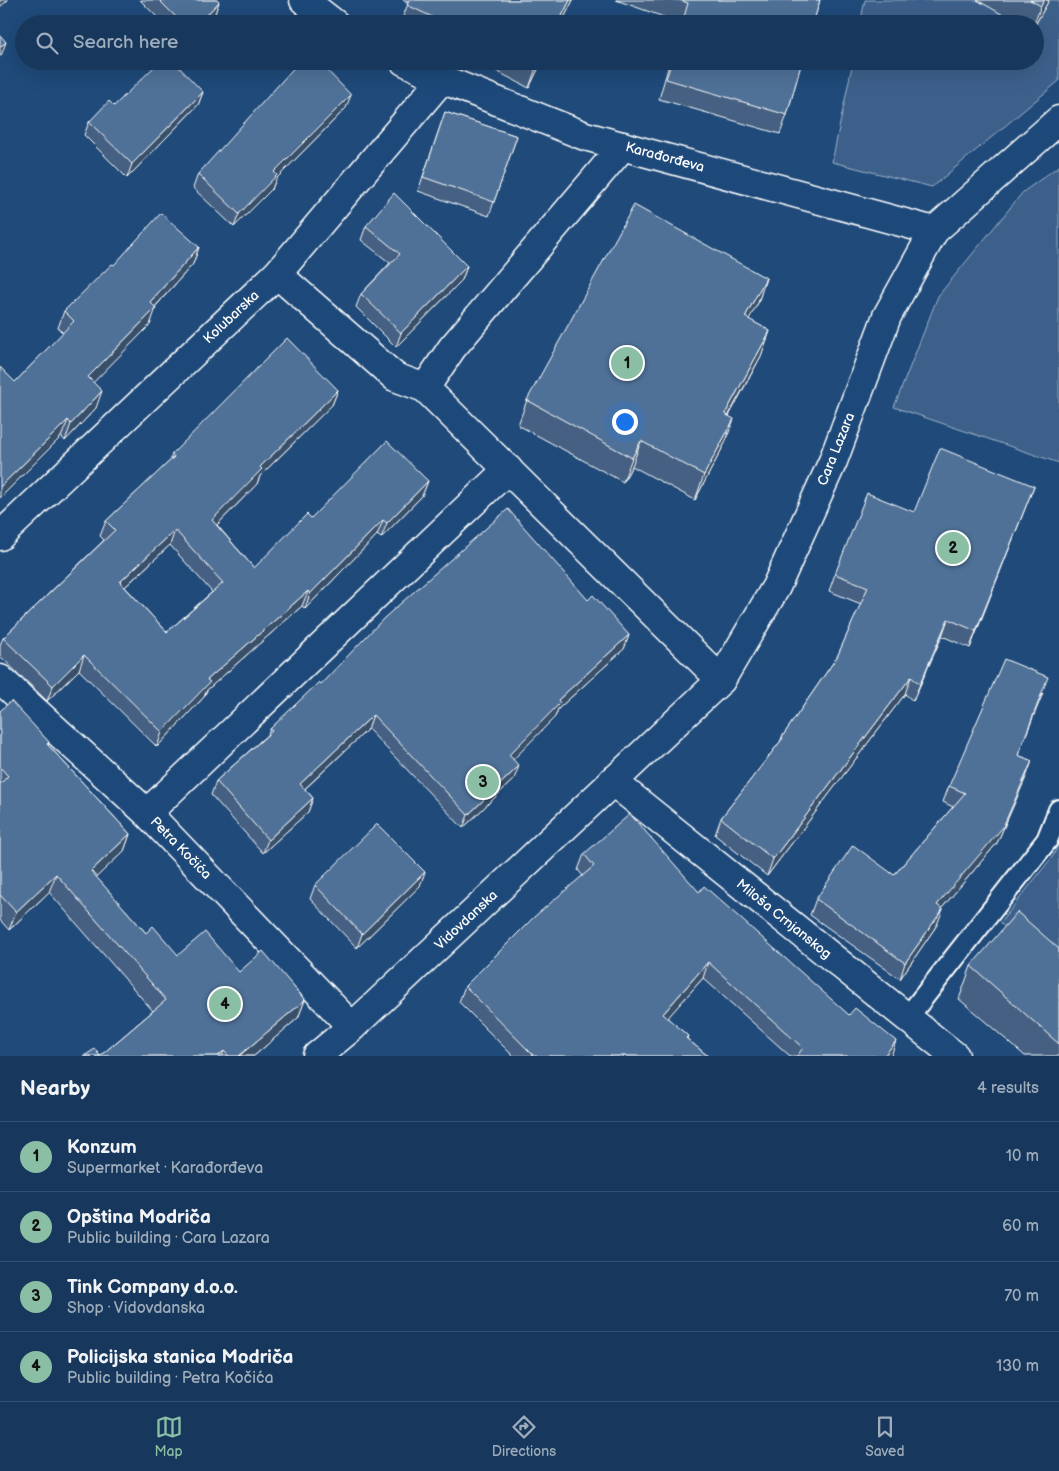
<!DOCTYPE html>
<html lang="en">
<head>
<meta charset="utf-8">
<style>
	body { margin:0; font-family:"Balsamiq Sans",sans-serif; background:#203f62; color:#f1f3f6 }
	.you { position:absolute; left:624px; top:421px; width:18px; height:18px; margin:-12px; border:4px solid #fff; border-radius:50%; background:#1a73e8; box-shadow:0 0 0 8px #1a73e833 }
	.badge { display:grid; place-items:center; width:32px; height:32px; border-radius:50%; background:#8abfa5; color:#111; font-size:16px; font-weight:700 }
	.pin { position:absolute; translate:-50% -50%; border:2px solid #fff; box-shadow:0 1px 5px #0006 }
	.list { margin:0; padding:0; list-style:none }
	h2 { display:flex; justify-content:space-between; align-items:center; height:65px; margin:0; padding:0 20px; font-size:21px }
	h2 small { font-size:16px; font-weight:400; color:#9eacbb }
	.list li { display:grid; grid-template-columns:32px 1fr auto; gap:15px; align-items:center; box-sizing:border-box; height:70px; padding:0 20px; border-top:1px solid #365272 }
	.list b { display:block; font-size:19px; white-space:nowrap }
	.list p { margin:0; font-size:16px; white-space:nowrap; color:#9eacbb }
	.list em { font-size:16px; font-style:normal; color:#9eacbb }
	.icon { flex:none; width:28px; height:28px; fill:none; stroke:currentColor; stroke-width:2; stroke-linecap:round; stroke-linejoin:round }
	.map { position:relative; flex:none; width:1059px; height:1056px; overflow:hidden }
	.search { position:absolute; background:#17385c; box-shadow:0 5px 20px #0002; left:15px; right:15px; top:15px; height:55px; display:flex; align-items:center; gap:12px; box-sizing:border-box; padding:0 18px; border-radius:28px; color:#9eacbb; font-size:19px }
	.sheet { height:345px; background:#17385c }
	nav { display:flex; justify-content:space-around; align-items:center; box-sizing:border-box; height:70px; border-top:1px solid #365272; background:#17385c; font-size:14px; color:#9eacbb }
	nav a { display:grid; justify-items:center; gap:2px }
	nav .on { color:#8abfa5 }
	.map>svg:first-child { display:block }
</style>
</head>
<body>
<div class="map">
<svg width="1059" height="1056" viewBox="0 0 1059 1056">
	<rect width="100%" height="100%" fill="#1f4a7a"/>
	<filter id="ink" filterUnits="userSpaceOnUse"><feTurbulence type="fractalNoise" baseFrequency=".02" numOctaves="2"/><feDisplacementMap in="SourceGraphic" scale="10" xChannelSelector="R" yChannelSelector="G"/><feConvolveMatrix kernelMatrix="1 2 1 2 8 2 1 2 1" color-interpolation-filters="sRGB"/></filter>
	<g filter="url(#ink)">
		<g fill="#3c618b" stroke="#9eb0c5">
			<path d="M865 0H1059V81L932 187 832 162 853 61H1035V24H860Z"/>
			<path d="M1059 166V463L894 407 938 296 1023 192Z"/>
			<path d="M1059 843V972L1000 923 1053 856Z"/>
		</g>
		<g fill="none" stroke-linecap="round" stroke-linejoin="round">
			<defs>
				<path id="service" d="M907 1018 1047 840 1059 810"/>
				<g id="minor">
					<path d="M304 0 335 24"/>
					<path d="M404 61 442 79 585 136 934 231"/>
					<path d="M623 146 452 348 425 388 721 680"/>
					<path d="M277 274 395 377 425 388"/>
					<path d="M0 536 277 274 442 79"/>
					<path d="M0 679 147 813 352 1027"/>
					<path d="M147 813 508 469"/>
				</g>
				<path id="tertiary" d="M612 781 955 1056"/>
				<path id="primary" d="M317 1056 352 1027 721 680 776 587 833 461 887 316 934 231 1059 120"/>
			</defs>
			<use href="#service" stroke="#fff" stroke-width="24"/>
			<use href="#minor" stroke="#fff" stroke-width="31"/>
			<use href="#tertiary" stroke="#fff" stroke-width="31"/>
			<use href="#primary" stroke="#fff" stroke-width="31"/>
			<use href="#service" stroke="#1f4a7a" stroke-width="20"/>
			<use href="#minor" stroke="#1f4a7a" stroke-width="28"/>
			<use href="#tertiary" stroke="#1f4a7a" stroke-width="28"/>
			<use href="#primary" stroke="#1f4a7a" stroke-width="28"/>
		</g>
		<g fill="#456182" stroke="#fff" fill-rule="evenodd">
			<path d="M140 0H217L219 2 214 16 207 24H164Z"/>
			<path d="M403 0H573L561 24H400L408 4Z"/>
			<path d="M616 0H820L813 24H681V23Z"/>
			<path d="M977 0H1049L1035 25V24H1019Z"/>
			<path d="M477 61H542L529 88Z"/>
			<path d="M670 61H802L787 115 780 134 659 99Z"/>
			<path d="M203 92 198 105 127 178 84 135 89 122 114 106Z"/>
			<path d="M346 108 276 179 272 189 234 227 193 188 198 174Z"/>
			<path d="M445 112 517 136 489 216 418 191Z"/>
			<path d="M366 226 467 266 462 280 396 347 356 307 361 294 390 263 361 240Z"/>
			<path d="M199 247 193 264 155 307 150 325 93 382 96 408 65 441 15 382 63 333 58 328 64 311 114 265Z"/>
			<path d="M766 278 758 303 748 319 770 331 761 356 729 416 725 443 695 500 632 466 623 482 518 425 527 400Z"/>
			<path d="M338 390 332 405 260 476 257 484 217 525 254 568 311 518 428 481 422 496 381 538 377 535 305 609 302 606 207 690 204 697 157 747 79 670 47 701 0 656V645L3 638 104 540 100 536 106 521 170 461 172 454ZM170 545 212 592 167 632 125 587Z"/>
			<path d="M1027 503 970 648 942 636 913 701 905 694 767 876 715 835 721 818 780 742 782 737 837 657 861 604 829 591 835 574 914 512Z"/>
			<path d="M588 600 629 635 624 649 558 709 555 717 513 759 514 779 463 828 368 729 305 789 313 798 308 812 263 853 211 795 216 781 268 734 270 729 321 684Z"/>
			<path d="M1043 693 1018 755 1032 761 1026 777 997 843 942 908 937 925 900 979 810 915 816 899 894 875 953 807 943 802 949 786Z"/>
			<path d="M0 711 49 742 48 745 130 834 124 851 96 877 146 933 178 955 239 972 305 1000 298 1018 254 1056H84H100L153 1011 49 892 9 930 0 920Z"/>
			<path d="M584 854 699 892 891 1056H790L703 978 667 1018 688 1036 687 1039 708 1056H513L459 1002 465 986 583 876 578 870Z"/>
			<path d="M315 885 420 886 357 948 310 899Z"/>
			<path d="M1059 949V1056H1025L959 999 971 966Z"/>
		</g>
		<g fill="#384f6a" stroke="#fff">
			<path d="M0 0H8L0 7Z"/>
			<path d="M570 0H573L561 24H558Z"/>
			<path d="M1044 0H1049L1035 25V24H1034L1041 6Z"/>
			<path d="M219 2 214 16 207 24H198Z"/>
			<path d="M6 42 1 56H0V47Z"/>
			<path d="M539 61H542L529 88 536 68Z"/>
			<path d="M203 92 198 105 127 178 132 164Z"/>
			<path d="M351 95 346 108 276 179 272 189 234 227 239 214 274 172Z"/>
			<path d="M199 247 193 264 144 319 150 302Z"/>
			<path d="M467 266 462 280 396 347 401 333Z"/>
			<path d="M766 278 758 303 736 342 745 317Z"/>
			<path d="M156 308 150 325 82 394 88 377Z"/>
			<path d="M770 331 761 356 716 438 725 414Z"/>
			<path d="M338 390 332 405 260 476 257 484 207 535 212 520 260 467Z"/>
			<path d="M102 391 96 408 65 441 71 424Z"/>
			<path d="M734 419 725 443 695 500 704 475Z"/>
			<path d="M68 420 61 437 0 498V487Z"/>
			<path d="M641 441 632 466 623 482 632 458Z"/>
			<path d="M428 481 422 496 381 538 387 523Z"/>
			<path d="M1034 486 1027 503 970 648 976 631Z"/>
			<path d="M383 520 377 535 305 609 310 594Z"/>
			<path d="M175 530 170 545 114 597 120 582Z"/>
			<path d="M308 591 302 606 207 690 204 697 157 747 162 732 207 680Z"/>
			<path d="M948 619 942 636 913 701 920 684Z"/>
			<path d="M629 635 624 649 558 709 555 717 504 769 509 755 558 700Z"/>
			<path d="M84 655 79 670 47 701 53 686Z"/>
			<path d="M911 677 905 694 767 876 773 859Z"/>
			<path d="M373 715 368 729 295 798 300 784Z"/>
			<path d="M1032 761 1026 777 997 843 931 921 937 905Z"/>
			<path d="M519 766 514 779 463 828 468 815Z"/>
			<path d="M313 798 308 812 263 853 268 840Z"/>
			<path d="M130 834 124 851 84 889 91 871Z"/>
			<path d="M425 872 420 886 357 948 362 934Z"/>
			<path d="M56 874 49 892 9 930 16 912Z"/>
			<path d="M943 909 937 925 900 979 905 963Z"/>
			<path d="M708 962 703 978 657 1030 663 1014Z"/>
			<path d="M305 1000 298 1018 254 1056H239Z"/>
			<path d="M896 1041 891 1056H884Z"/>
			<path d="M224 1051 222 1056H218Z"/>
		</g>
		<g fill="#507197" stroke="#fff" fill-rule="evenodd">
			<path d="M159 0H217L219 2 198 24H183Z"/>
			<path d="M409 0H570L558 24H447L407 5Z"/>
			<path d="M679 0H820L813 24H682L688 3Z"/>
			<path d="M1030 0H1044L1041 6Z"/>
			<path d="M0 35 6 42 0 47Z"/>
			<path d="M160 61H173L203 92 132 164 89 122 109 101 114 106Z"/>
			<path d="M300 61H318L351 95 274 172 277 175 239 214 198 174Z"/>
			<path d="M522 61H539L536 68Z"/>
			<path d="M672 61H802L787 115 666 79Z"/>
			<path d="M445 112 517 136 494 202 423 177Z"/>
			<path d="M394 193 467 266 401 333 361 294 400 254 366 226Z"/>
			<path d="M634 205 766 278 745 317 770 331 725 414 734 419 704 475 641 441 632 458 527 400Z"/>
			<path d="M161 213 199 247 150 302 156 308 88 377 102 391 71 424 68 420 0 487V367L15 382 74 321 64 311 112 264 114 265Z"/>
			<path d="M287 338 338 390 260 467 262 469 212 520 254 568 307 514 311 518 387 441 428 481 387 523 383 520 310 594 308 591 207 680 210 682 162 732 84 655 53 686 3 638 115 530 106 521 174 457 172 454ZM175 530 223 583 167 632 120 582Z"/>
			<path d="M940 448 1034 486 976 631 948 619 920 684 911 677 773 859 721 818 783 738 782 737 837 657 868 587 835 574 867 493 914 512Z"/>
			<path d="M508 509 588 600 593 595 629 635 558 700 560 703 509 755 519 766 468 815 373 715 300 784 313 798 268 840 216 781 272 731 270 729 319 682 321 684 384 618Z"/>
			<path d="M1004 659 1048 677 1018 755 1032 761 1003 827 937 905 943 909 905 963 816 899 853 845 894 875 965 793 949 786Z"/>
			<path d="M11 701 49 742 47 744 130 834 91 871 146 933 153 926 178 955 205 932 239 972 263 951 305 1000 239 1056H229L224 1051 218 1056H84L95 1049 100 1056 166 1000 56 874 16 912 0 895V784L8 776 0 767V711Z"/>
			<path d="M630 814 699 892 704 886 849 1015 855 1008 896 1041 884 1056H797L803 1048 708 962 663 1014 688 1036 686 1038 708 1056H534L465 986 534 917 594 866 584 854Z"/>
			<path d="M377 824 425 872 362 934 315 885Z"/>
			<path d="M1017 912 1059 949V1044L971 966Z"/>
		</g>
	</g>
	<g text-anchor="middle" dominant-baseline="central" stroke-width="5" stroke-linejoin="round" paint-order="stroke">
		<g font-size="14" fill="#fff" stroke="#1f4a7a">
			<text transform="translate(665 157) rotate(15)">Karađorđeva</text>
			<text transform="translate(231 317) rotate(-43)">Kolubarska</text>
			<text transform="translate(836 449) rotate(-68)">Cara Lazara</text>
			<text transform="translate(181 848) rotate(46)">Petra Kočića</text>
			<text transform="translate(784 919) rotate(39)">Miloša Crnjanskog</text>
			<text transform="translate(466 920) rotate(-43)">Vidovdanska</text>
		</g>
	</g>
</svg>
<div class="you"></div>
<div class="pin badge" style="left:627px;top:363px">1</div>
<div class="pin badge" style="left:953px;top:548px">2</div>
<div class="pin badge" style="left:483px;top:782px">3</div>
<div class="pin badge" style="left:225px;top:1004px">4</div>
<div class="search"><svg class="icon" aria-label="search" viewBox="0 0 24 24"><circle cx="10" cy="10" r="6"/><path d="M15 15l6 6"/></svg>Search here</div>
</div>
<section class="sheet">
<h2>Nearby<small>4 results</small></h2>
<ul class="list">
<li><span class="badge">1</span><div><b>Konzum</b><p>Supermarket · Karađorđeva</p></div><em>10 m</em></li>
<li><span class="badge">2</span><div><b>Opština Modriča</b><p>Public building · Cara Lazara</p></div><em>60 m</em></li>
<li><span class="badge">3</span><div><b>Tink Company d.o.o.</b><p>Shop · Vidovdanska</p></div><em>70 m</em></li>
<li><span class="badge">4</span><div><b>Policijska stanica Modriča</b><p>Public building · Petra Kočića</p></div><em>130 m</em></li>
</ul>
</section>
<nav>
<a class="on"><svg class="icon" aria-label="map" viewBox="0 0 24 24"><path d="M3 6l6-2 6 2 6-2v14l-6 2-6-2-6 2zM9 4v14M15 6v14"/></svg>Map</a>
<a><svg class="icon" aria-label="directions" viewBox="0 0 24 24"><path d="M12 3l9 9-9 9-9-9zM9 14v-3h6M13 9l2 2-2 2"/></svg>Directions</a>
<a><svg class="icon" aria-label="saved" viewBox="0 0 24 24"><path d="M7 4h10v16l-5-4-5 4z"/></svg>Saved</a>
</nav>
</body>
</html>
